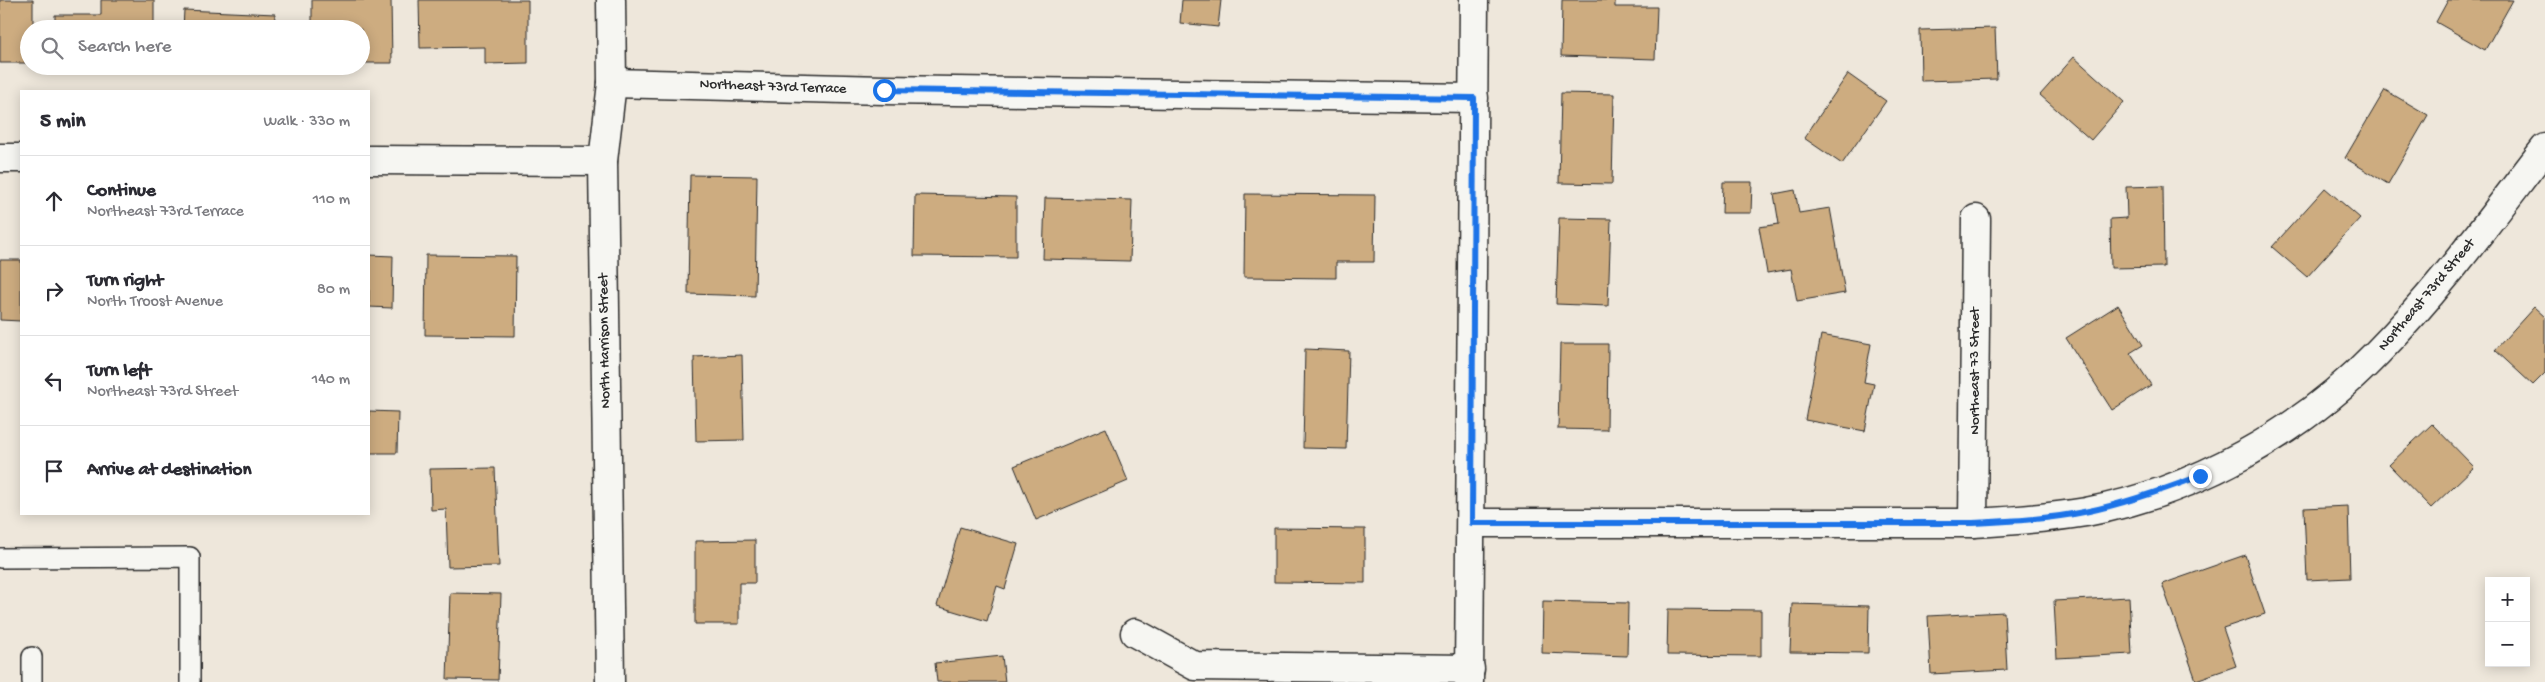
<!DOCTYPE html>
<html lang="en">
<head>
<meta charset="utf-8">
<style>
	body { margin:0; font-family:"Gochi Hand",sans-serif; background:#f7f7f7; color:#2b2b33 }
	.controls { position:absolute; right:15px; bottom:15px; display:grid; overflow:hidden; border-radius:0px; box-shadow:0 2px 12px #0003 }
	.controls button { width:45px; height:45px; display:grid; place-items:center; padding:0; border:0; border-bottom:1px solid #e1e1e2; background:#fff; color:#2b2b33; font:25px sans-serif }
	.stop { position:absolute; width:15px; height:15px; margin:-11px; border:4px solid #1a73e8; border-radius:50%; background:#fff }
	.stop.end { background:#1a73e8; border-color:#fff; box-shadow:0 1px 5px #0008 }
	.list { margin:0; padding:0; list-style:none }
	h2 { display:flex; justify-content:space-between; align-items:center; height:65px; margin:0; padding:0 20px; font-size:21px }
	h2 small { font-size:16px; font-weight:400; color:#7c7c81 }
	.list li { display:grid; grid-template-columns:32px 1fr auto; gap:15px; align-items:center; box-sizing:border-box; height:90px; padding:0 20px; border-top:1px solid #e1e1e2 }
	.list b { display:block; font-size:19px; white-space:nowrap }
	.list p { margin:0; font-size:16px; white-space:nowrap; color:#7c7c81 }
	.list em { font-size:16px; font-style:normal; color:#7c7c81 }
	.icon { flex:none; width:28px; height:28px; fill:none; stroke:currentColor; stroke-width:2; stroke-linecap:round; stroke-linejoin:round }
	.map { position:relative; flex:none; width:2545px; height:682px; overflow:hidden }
	.search { position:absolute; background:#fff; box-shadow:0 2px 12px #0003; left:20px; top:20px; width:350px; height:55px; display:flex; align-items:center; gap:12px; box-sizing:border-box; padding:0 18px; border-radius:28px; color:#7c7c81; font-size:19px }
	.panel { position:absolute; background:#fff; box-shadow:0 2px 12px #0003; left:20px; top:90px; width:350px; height:425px; border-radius:0px }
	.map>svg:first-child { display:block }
</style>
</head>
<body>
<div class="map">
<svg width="2545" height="682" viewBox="0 0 2545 682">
	<rect width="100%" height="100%" fill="#eee7db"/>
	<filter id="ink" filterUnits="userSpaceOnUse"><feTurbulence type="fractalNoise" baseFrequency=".02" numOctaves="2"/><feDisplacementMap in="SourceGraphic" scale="10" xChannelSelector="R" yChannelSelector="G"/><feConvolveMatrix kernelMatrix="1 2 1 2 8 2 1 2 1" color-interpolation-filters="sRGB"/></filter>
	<g filter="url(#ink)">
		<g fill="#cdac80" stroke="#2b2b2b">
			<path d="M0 0H33V29H29V63H0Z"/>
			<path d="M101 0H154V29H55V15H101Z"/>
			<path d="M312 0H391L392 63H361V29H312Z"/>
			<path d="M419 0H528V63L485 64V47L420 48Z"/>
			<path d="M1182 0H1221L1218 27 1180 23Z"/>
			<path d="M1562 0H1615V7H1657L1655 59 1561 56Z"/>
			<path d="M2448 0H2513L2485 50 2436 22Z"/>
			<path d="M184 10 275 14 274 29H183Z"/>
			<path d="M1995 28 1997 79 1921 81 1920 30Z"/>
			<path d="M2074 57 2124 102 2091 140 2040 95Z"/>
			<path d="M1848 74 1886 101 1842 164 1804 138Z"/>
			<path d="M2385 90 2428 115 2388 184 2345 158Z"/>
			<path d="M1561 93 1614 94 1612 184 1559 183Z"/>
			<path d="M690 175 757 176 755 296 688 294Z"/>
			<path d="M1723 182H1752L1751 213H1722Z"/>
			<path d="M2163 186 2164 267 2111 268 2110 219 2127 218 2126 187Z"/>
			<path d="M2325 188 2360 218 2307 277 2272 247Z"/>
			<path d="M1795 190 1799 213 1830 208 1845 293 1797 301 1791 269 1767 273 1759 227 1779 224 1774 194Z"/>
			<path d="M1245 194 1375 195 1374 262H1336V278L1244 277Z"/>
			<path d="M915 195 1016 197V257L914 256Z"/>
			<path d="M1045 198 1132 200 1130 261 1043 259Z"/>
			<path d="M1559 218 1611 219 1608 306 1556 304Z"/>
			<path d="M369 255 393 256 392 308 369 307Z"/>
			<path d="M426 255 516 256 515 336 425 335Z"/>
			<path d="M0 260H21V321L0 320Z"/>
			<path d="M2118 305 2143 345 2130 353 2151 385 2112 410 2066 338Z"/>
			<path d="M2534 307 2545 317V373L2533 385 2495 350Z"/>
			<path d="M1821 335 1871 344 1864 382 1874 384 1865 431 1805 420Z"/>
			<path d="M1560 344H1608L1607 430 1558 429Z"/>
			<path d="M1305 349 1349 351 1346 449 1303 448Z"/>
			<path d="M742 355 744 440 696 441 694 357Z"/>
			<path d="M369 411 398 412 397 453H369Z"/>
			<path d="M2432 424 2474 467 2431 508 2389 465Z"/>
			<path d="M1106 428 1128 481 1036 520 1014 466Z"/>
			<path d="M495 468 499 566 448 567 446 509 431 510 430 469Z"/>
			<path d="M2348 506 2350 578 2307 580 2304 508Z"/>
			<path d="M960 527 1018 544 1005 589 997 586 987 621 937 606Z"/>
			<path d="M1274 528 1365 529V583L1274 582Z"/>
			<path d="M755 540V583H739V624H695V541Z"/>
			<path d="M2245 555 2265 614 2223 628 2236 666 2196 680 2162 584Z"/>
			<path d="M450 593 501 594 498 680 447 679Z"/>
			<path d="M2129 597 2132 654 2057 658 2054 601Z"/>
			<path d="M1543 601 1628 603 1627 656 1542 653Z"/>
			<path d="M1792 604 1869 606 1868 653 1790 652Z"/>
			<path d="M1668 609 1761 610V656L1667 655Z"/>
			<path d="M2004 612 2007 670 1931 674 1928 616Z"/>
			<path d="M1002 656 1005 682H937L935 663Z"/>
		</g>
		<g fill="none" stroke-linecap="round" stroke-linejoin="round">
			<defs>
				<g id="lane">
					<path d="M0 558 190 557V682"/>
					<path d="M32 682V657"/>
				</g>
				<g id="street">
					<path d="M612 83 884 90 1474 98"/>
					<path d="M0 158H21"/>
					<path d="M369 160 603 161"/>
					<path d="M1471 523H1973C2011 521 2049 518 2086 512 2194 492 2301 432 2377 353 2439 290 2491 218 2545 148"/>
					<path d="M1973 523 1976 219"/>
					<path d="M1135 633 1195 666 1470 669"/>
					<path d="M610 682 603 161 612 83 611 0"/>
				</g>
				<path id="secondary" d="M1469 682 1474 0"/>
			</defs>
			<use href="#lane" stroke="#2b2b2b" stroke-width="22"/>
			<use href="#street" stroke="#2b2b2b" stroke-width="31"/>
			<use href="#secondary" stroke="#2b2b2b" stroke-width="31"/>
			<use href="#lane" stroke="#f6f6f2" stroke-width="19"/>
			<use href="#street" stroke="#f6f6f2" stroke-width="28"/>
			<use href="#secondary" stroke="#f6f6f2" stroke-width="28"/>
		</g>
	</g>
	<g fill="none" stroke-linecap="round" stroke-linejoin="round" filter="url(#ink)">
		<path stroke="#1a73e8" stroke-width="6" d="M884 90 1474 98 1472 523H1973C2012 521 2051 519 2089 511 2127 503 2163 490 2200 476"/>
	</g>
	<g text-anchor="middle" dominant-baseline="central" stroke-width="4" stroke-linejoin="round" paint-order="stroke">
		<g font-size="15" fill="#2b2b2b" stroke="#f6f6f2">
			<text transform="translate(773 87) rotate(2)">Northeast 73rd Terrace</text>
			<text transform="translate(2427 295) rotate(-50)">Northeast 73rd Street</text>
			<text transform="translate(605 341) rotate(-91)">North Harrison Street</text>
			<text transform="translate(1975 371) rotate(-90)">Northeast 73 Street</text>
		</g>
	</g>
</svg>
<div class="controls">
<button>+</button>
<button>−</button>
</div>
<div class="stop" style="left:884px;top:90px"></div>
<div class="stop end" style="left:2200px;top:476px"></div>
<div class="search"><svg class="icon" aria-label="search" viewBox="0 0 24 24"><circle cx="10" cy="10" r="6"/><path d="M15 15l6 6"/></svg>Search here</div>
<section class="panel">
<h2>5 min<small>Walk · 330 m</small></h2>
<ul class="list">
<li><svg class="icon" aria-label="ahead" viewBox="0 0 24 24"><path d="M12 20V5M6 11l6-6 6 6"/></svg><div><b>Continue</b><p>Northeast 73rd Terrace</p></div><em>110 m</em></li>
<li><svg class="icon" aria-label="right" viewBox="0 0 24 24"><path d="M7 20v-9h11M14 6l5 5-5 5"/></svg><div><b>Turn right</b><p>North Troost Avenue</p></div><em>80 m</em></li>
<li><svg class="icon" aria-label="left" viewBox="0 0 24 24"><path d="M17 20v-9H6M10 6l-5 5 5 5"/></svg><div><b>Turn left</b><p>Northeast 73rd Street</p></div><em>140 m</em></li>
<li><svg class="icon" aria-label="arrive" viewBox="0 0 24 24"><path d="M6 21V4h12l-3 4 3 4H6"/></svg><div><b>Arrive at destination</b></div></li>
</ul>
</section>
</div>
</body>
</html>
